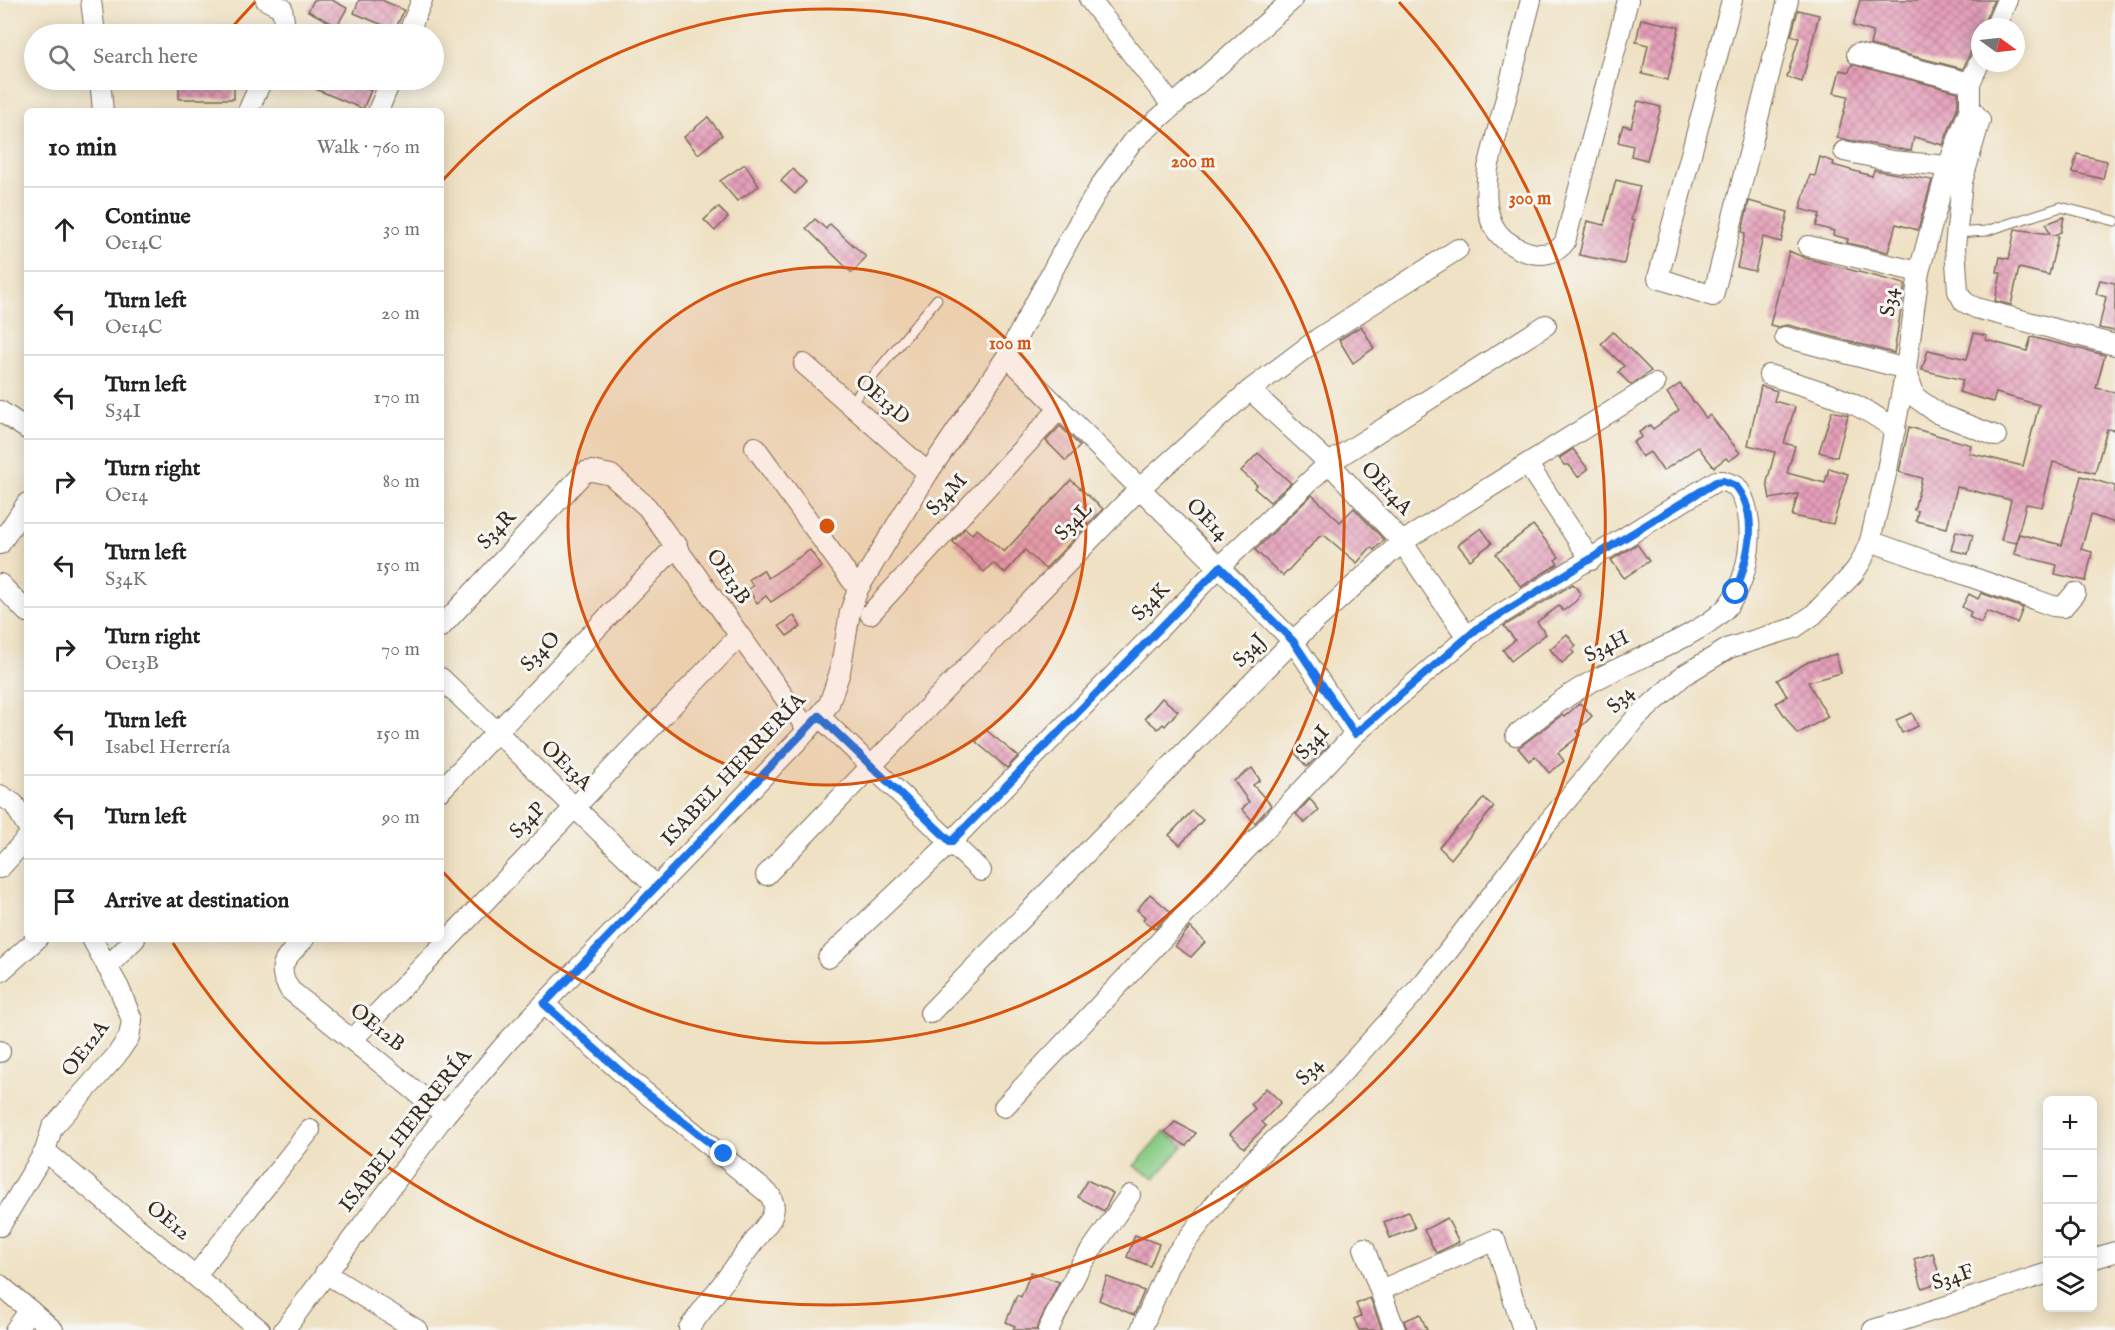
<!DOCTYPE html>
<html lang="en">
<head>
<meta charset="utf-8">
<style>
	body { margin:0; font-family:"IM FELL English",serif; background:#f6f6f6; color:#222 }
	.controls { position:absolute; right:18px; bottom:18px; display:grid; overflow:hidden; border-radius:9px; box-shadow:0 3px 15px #0003 }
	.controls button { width:54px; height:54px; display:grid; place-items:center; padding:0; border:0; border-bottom:2px solid #e0e0e0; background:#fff; color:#222; font:30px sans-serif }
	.compass { position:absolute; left:1971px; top:18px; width:54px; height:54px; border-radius:50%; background:#fff; box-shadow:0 3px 15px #0003; rotate:105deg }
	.stop { position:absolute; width:18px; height:18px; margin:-14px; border:4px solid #1a73e8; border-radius:50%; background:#fff }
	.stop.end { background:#1a73e8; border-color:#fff; box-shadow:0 2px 6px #0008 }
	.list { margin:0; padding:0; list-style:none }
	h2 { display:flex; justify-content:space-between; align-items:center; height:78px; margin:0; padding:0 24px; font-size:26px }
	h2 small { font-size:20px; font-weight:400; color:#767676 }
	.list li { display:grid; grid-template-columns:39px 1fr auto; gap:18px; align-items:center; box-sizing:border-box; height:84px; padding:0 24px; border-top:2px solid #e0e0e0 }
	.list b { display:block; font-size:22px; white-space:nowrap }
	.list p { margin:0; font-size:20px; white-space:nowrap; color:#767676 }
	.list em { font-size:20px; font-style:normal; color:#767676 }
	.icon { flex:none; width:33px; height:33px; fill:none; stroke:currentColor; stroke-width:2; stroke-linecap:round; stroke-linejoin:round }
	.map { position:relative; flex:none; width:2115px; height:1330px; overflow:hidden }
	.search { position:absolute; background:#fff; box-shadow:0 3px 15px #0003; left:24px; top:24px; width:420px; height:66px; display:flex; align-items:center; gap:15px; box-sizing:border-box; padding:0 21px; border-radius:33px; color:#767676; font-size:22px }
	.panel { position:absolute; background:#fff; box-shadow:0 3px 15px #0003; left:24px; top:108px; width:420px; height:834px; border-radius:9px }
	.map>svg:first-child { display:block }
</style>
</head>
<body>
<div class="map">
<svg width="2115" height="1330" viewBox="0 0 2115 1330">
	<defs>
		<pattern id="building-cross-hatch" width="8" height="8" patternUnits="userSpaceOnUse" patternTransform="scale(1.5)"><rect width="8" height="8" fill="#e59fba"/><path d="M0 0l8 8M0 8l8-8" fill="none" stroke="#bb8297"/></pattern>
	</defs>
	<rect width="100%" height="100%" fill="#f6f6f2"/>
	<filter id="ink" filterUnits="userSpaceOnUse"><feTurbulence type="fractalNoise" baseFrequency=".0167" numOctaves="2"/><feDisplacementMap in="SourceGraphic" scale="12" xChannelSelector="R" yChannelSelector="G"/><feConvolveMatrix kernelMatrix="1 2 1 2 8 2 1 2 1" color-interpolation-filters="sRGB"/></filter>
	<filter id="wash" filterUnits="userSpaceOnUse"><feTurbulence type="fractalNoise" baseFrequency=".008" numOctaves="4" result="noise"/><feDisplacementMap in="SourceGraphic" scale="24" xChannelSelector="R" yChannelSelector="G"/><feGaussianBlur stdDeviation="1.35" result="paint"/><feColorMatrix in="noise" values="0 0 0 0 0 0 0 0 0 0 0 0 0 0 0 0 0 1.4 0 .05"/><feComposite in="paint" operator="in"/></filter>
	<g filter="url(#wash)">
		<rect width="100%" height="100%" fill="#efe1c3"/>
		<path fill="#87cb84" stroke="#617a51" stroke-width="1.5" d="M1164 1132 1183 1146 1155 1178 1134 1166Z"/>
		<g id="blocks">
			<g fill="url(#building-cross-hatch)">
				<path d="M314 0H332L347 8 337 26 308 11Z"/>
				<path d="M359 0H382L404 10 395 30 354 13Z"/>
				<path d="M1860 0H1994L1963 69 1870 45 1873 32 1853 26Z"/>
				<path d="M1798 10 1819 15 1802 82 1787 77 1799 38 1791 36Z"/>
				<path d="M1641 19 1679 27 1668 80 1642 74 1648 45 1636 42Z"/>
				<path d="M1852 64 1958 92V106L1943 145 1914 137 1911 151 1837 138 1848 96 1834 93 1840 70 1849 72Z"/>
				<rect x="179" y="80" width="55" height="19"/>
				<path d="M294 80H345L371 90 363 109Z"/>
				<path d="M1638 101 1661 107 1647 160 1631 156 1633 146 1618 142 1623 125 1631 127Z"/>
				<path d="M708 117 722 135 698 154 684 137Z"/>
				<path d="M2077 154 2107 161 2103 179 2072 172Z"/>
				<path d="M1820 157 1834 162 1833 165 1872 176 1874 170 1932 180 1918 230 1896 224 1888 252 1847 243 1848 239 1833 235 1834 231 1816 226 1820 214 1800 209 1810 175 1815 176Z"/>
				<path d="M745 164 759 186 737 201 720 181Z"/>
				<path d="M793 169 806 182 795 194 781 181Z"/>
				<path d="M1616 180 1640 186 1631 220 1634 221 1624 264 1579 255 1587 221 1604 225Z"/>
				<path d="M1749 201 1788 212 1781 242 1763 237 1755 271 1737 267 1745 233 1742 232Z"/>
				<path d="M718 207 728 217 715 231 704 220Z"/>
				<path d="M2064 217 2061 232 2054 235 2058 236 2049 275 2019 268 2011 305 1995 301 2001 273 1997 272 2000 257 2009 259 2015 229 2050 234 2046 224Z"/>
				<path d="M815 219 826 229 830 224 866 257 852 273 806 228Z"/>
				<path d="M1789 251 1805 258 1905 284 1894 353 1788 325 1778 327 1770 325Z"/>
				<path d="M2100 280 2115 283V331L2099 328 2106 297 2096 294Z"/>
				<path d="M1361 326 1374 348 1353 363 1339 340Z"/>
				<path d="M1613 332 1651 371 1631 385 1618 372 1624 366 1601 344Z"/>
				<path d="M1974 333 1987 336 1986 340 2027 351 2031 337 2105 355 2096 388 2115 392V430L2107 429 2095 473 2053 462 2042 507 2026 504 2016 543 2001 540 2011 500 1957 487 1947 528 1916 521 1918 511 1914 510 1922 478 1899 472 1909 427 1971 445 1969 453 2023 466 2039 405 1996 393 1993 402 1959 392 1963 380 1922 370 1928 350 1967 359Z"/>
				<path d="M1680 384 1706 418 1710 415 1740 453 1729 461 1726 458 1714 467 1698 447 1663 471 1650 452 1642 457 1633 442 1642 437 1639 432 1650 425 1653 429 1679 410 1667 393Z"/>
				<path d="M1761 386 1777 391 1774 401 1795 407 1784 443 1795 446 1787 473 1825 483 1829 468 1848 474 1833 524 1792 516 1798 494 1770 499 1767 482 1775 452 1748 445Z"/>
				<path d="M1832 411 1848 415 1837 457 1819 452Z"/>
				<path d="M1060 426 1080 446 1066 461 1046 441Z"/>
				<path d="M1573 449 1588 469 1578 477 1569 465H1564L1559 458Z"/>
				<path d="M1258 453 1291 483 1270 502 1254 488 1257 485 1241 471Z"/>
				<path d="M2081 476 2115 486V523L2091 515 2081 549 2092 552 2086 581 2055 574 2057 565 2014 554 2019 534 2062 545Z"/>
				<path d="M1071 480 1103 509 1045 569 1025 550 1005 573 993 563 984 572 953 542 965 528 972 534 977 529 1004 552Z"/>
				<path d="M1312 495 1340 522 1354 508 1384 540 1374 550 1371 547 1357 563 1324 535 1319 537 1283 576 1255 550Z"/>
				<path d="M1533 525 1559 557 1555 560 1558 564 1521 587 1496 554Z"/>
				<path d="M1481 528 1492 543 1470 560 1458 545Z"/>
				<path d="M1956 531 1973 535 1968 554 1951 550Z"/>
				<path d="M1637 544 1649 561 1624 578 1611 560Z"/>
				<path d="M810 550 822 567 771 602 766 596 757 603 748 589 753 586 749 579 763 570 768 578Z"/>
				<path d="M1573 584 1581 594 1576 601 1563 611 1559 606 1537 622 1546 634 1511 661 1503 650 1515 640 1504 626Z"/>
				<path d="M1981 593 2023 608 2017 623 1987 611 1981 623 1969 617 1971 612 1962 607 1969 594 1978 599Z"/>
				<path d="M794 616 801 627 787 636 779 626Z"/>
				<path d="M1567 634 1576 646 1571 650 1574 653 1562 663 1550 649Z"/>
				<path d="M1836 654 1841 673 1808 682 1828 717 1797 734 1776 703 1787 696 1777 680 1808 662Z"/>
				<path d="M1162 698 1178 711 1165 726 1163 724 1158 729 1145 718Z"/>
				<path d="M1580 703 1592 716 1577 731 1580 735 1558 753 1564 761 1549 773 1535 756 1529 761 1518 748 1562 715 1564 717Z"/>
				<path d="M1912 713 1918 726 1902 733 1896 720Z"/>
				<path d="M986 730 1018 756 1007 768 976 742Z"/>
				<path d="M1319 735 1328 746 1307 767 1296 754Z"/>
				<path d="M1252 768 1260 780 1253 785 1271 805 1255 823 1242 809 1249 802 1234 781Z"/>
				<path d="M1484 798 1494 807 1451 859 1439 847Z"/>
				<path d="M1310 799 1319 810 1305 823 1296 814Z"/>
				<path d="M1192 811 1203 820 1180 845 1169 835Z"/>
				<path d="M1150 894 1171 912 1155 929 1143 920 1145 917 1137 910Z"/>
				<path d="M1190 927 1205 942 1191 957 1175 946Z"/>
				<path d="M1266 1088 1281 1102 1262 1122 1266 1126 1244 1148 1230 1134 1255 1109 1251 1104Z"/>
				<path d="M1175 1122 1196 1133 1186 1146 1165 1132Z"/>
				<path d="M1087 1180 1113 1193 1104 1211 1078 1197Z"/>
				<path d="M1408 1212 1415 1228 1390 1238 1384 1222Z"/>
				<path d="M1447 1218 1459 1242 1436 1253 1424 1230Z"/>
				<path d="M1135 1235 1159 1244 1150 1266 1127 1257Z"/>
				<path d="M1933 1253 1941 1282 1922 1288 1914 1259Z"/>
				<path d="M1031 1272 1059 1282 1036 1330H1013L1015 1326 1006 1322 1017 1295 1021 1297Z"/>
				<path d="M1107 1277 1144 1291 1134 1315 1099 1300Z"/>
				<path d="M1370 1298 1371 1300 1382 1330H1359L1354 1319 1361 1316 1356 1304Z"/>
				<path d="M1420 1314 1427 1330H1407L1404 1321Z"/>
			</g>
		</g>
	</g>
	<g filter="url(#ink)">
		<use href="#blocks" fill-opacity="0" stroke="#7a6a58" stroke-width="1.5"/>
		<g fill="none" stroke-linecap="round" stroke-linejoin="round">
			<defs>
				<g id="service">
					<path d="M1956 233 1986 231 2061 207 2115 221"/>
					<path d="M850 404 937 299"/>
				</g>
				<g id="minor">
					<path d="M91 0 95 34"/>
					<path d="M266 0 282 8 284 21 281 34"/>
					<path d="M1090 0 1172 105"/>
					<path d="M1531 0 1488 168C1486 187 1484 209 1494 227 1507 250 1548 266 1565 242L1628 0"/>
					<path d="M1732 0 1658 278 1713 296 1788 0"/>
					<path d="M1995 27 2007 0"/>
					<path d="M408 34 422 0"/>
					<path d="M1857 54 1970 83"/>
					<path d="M100 80 103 111"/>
					<path d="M1970 108 1980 120 1962 182 1955 247 1958 291 1964 302 1976 308 2115 345"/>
					<path d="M248 111 262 80"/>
					<path d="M378 111 391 80"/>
					<path d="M1844 151 1892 161 1948 166"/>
					<path d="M1808 246 1919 272"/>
					<path d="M1785 337 1906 369 1915 397 1939 414 1996 436"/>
					<path d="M1007 356 1293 641 1355 734"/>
					<path d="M804 364 928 473"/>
					<path d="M1769 375C1814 389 1857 399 1895 430"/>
					<path d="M1250 390 1329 463 1402 542 1467 637"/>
					<path d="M0 411 27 429"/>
					<path d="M755 447 858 589"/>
					<path d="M1528 465 1591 560"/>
					<path d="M1870 541 2053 606 2063 607 2075 593"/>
					<path d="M0 544 27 503"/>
					<path d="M0 584 27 612"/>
					<path d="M870 614 1060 408"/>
					<path d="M441 627 579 478 585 472 592 471 611 475 647 507 808 730"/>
					<path d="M441 678 657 887"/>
					<path d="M819 716 981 871"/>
					<path d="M441 790 677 545"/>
					<path d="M0 795 14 804 27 826"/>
					<path d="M0 868 27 838"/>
					<path d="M766 875 1140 488 1250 390 1319 338 1458 249"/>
					<path d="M304 939C286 958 274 965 290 990L445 1115"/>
					<path d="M828 958 951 842 1219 567 1329 463 1546 325"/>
					<path d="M107 967 135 939"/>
					<path d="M0 972 37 939"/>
					<path d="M544 1004 636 1085 770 1195C775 1205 775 1209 771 1219L689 1328"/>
					<path d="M930 1013 1293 641 1402 542 1655 384"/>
					<path d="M353 1039 739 636"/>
					<path d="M0 1051V1052"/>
					<path d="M1004 1107 1355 734 1478 628 1716 481H1723L1736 486C1760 516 1750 584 1724 610 1697 637 1630 661 1595 680 1567 694 1541 716 1516 735"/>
					<path d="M45 1151 260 1330"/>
					<path d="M0 1226 45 1151 52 1128 116 1056 129 1037 132 1020 119 988 92 939"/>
					<path d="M1364 1248 1395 1330"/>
					<path d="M2092 1259 2115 1252"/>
					<path d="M325 1273 417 1330"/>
					<path d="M196 1275 310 1130"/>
					<path d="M0 1285 53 1330"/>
					<path d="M1381 1290 1495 1240 1523 1330"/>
					<path d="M15 1330 30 1310"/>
					<path d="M284 1330 445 1115 508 1041 808 730 829 704 840 672 850 612 858 589 928 473 1007 356 1071 236 1101 185 1131 143 1292 0"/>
					<path d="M1048 1330 1080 1266 1130 1195"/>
					<path d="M1141 1330 1170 1262 1219 1199 1262 1152 1324 1093 1425 981 1544 827 1635 719 1684 675 1729 648 1794 628 1813 615 1853 574 1862 560 1870 541 1887 470 1906 369 1919 272 1948 166 1970 108V83L1980 61"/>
					<path d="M1873 1330 2048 1273"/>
				</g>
			</defs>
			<use href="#service" stroke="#7a6a58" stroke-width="11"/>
			<use href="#minor" stroke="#7a6a58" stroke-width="22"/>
			<use href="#service" stroke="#fff" stroke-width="9"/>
			<use href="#minor" stroke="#fff" stroke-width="20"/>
		</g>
	</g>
	<g fill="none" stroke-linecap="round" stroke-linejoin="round" filter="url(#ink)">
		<path stroke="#1a73e8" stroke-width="8" d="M724 1154 636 1085 544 1004 819 716 951 842 1220 567 1293 641 1355 734 1478 628 1716 482 1723 481 1736 486C1761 517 1747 559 1736 592"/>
	</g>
	<circle cx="827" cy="526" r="259" fill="#d7540e" fill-opacity=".12"/>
	<g fill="none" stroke="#d7540e" stroke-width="3">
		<circle cx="827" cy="526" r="259"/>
		<path d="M443 180A517 517 0 1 1 443 872"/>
		<path d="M228 32A776 776 0 0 1 255 2M1399 2A776 776 0 1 1 173 943"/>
	</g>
	<g text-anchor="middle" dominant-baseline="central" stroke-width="6" stroke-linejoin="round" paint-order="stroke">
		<g font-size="21" fill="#3b2a1e" stroke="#f6f6f2">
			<text transform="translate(1890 302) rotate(-83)">S34</text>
			<text transform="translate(882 400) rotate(41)">OE13D</text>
			<text transform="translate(1386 489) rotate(47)">OE14A</text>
			<text transform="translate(947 495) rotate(-47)">S34M</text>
			<text transform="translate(1207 520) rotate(45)">OE14</text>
			<text transform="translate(1074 522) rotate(-46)">S34L</text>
			<text transform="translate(497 530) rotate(-47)">S34R</text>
			<text transform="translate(728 577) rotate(56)">OE13B</text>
			<text transform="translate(1151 602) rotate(-46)">S34K</text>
			<text transform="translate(1607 647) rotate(-27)">S34H</text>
			<text transform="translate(1250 651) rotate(-46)">S34J</text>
			<text transform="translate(541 652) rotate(-46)">S34O</text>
			<text transform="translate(1621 700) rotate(-46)">S34</text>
			<text transform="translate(1313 743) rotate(-47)">S34I</text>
			<text transform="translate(566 766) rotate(44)">OE13A</text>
			<text transform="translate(734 770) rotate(-47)">ISABEL HERRERÍA</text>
			<text transform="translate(528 821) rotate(-46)">S34P</text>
			<text transform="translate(377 1028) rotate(39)">OE12B</text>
			<text transform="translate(86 1049) rotate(-53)">OE12A</text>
			<text transform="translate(1310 1072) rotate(-46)">S34</text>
			<text transform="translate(406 1131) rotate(-52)">ISABEL HERRERÍA</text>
			<text transform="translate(168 1221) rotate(39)">OE12</text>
			<text transform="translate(1953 1278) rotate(-18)">S34F</text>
		</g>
	</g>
	<circle cx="827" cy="526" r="9" fill="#d7540e" stroke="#f6f6f2" stroke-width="3"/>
	<g font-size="18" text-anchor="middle" font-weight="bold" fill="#d7540e" stroke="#f6f6f2" stroke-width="6" stroke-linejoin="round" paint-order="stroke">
		<text x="1193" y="167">200 m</text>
		<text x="1530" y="204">300 m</text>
		<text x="1010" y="349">100 m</text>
	</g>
</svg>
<div class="controls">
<button>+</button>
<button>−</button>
<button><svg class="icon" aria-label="locate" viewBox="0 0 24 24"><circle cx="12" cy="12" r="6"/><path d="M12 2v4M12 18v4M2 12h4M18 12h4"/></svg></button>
<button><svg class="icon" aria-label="layers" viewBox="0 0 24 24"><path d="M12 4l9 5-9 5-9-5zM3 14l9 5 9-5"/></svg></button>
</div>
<svg class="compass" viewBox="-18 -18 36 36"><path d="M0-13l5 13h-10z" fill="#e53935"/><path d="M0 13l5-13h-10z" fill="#767676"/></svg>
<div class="stop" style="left:1736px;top:592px"></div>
<div class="stop end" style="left:724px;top:1154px"></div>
<div class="search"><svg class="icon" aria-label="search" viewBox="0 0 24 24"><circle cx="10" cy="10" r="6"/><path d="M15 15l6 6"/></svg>Search here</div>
<section class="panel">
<h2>10 min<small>Walk · 760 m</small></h2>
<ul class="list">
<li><svg class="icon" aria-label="ahead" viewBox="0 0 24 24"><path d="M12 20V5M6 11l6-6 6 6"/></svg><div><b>Continue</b><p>Oe14C</p></div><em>30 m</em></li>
<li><svg class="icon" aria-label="left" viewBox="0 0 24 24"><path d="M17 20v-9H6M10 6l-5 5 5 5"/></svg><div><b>Turn left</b><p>Oe14C</p></div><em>20 m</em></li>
<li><svg class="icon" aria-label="left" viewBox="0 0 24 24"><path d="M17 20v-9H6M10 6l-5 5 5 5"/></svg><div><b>Turn left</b><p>S34I</p></div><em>170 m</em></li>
<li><svg class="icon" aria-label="right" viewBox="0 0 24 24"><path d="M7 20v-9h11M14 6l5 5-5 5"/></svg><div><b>Turn right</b><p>Oe14</p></div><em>80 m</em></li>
<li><svg class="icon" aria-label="left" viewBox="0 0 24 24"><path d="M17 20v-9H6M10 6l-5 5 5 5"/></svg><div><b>Turn left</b><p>S34K</p></div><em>150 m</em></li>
<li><svg class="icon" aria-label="right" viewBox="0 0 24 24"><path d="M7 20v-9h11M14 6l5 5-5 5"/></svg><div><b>Turn right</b><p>Oe13B</p></div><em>70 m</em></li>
<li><svg class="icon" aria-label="left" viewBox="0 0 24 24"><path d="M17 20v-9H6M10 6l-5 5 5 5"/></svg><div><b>Turn left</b><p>Isabel Herrería</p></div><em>150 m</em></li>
<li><svg class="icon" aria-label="left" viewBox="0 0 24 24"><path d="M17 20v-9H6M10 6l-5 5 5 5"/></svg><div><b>Turn left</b></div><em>90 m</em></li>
<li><svg class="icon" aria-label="arrive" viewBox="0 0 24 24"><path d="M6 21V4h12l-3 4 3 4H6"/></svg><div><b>Arrive at destination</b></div></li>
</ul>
</section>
</div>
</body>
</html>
